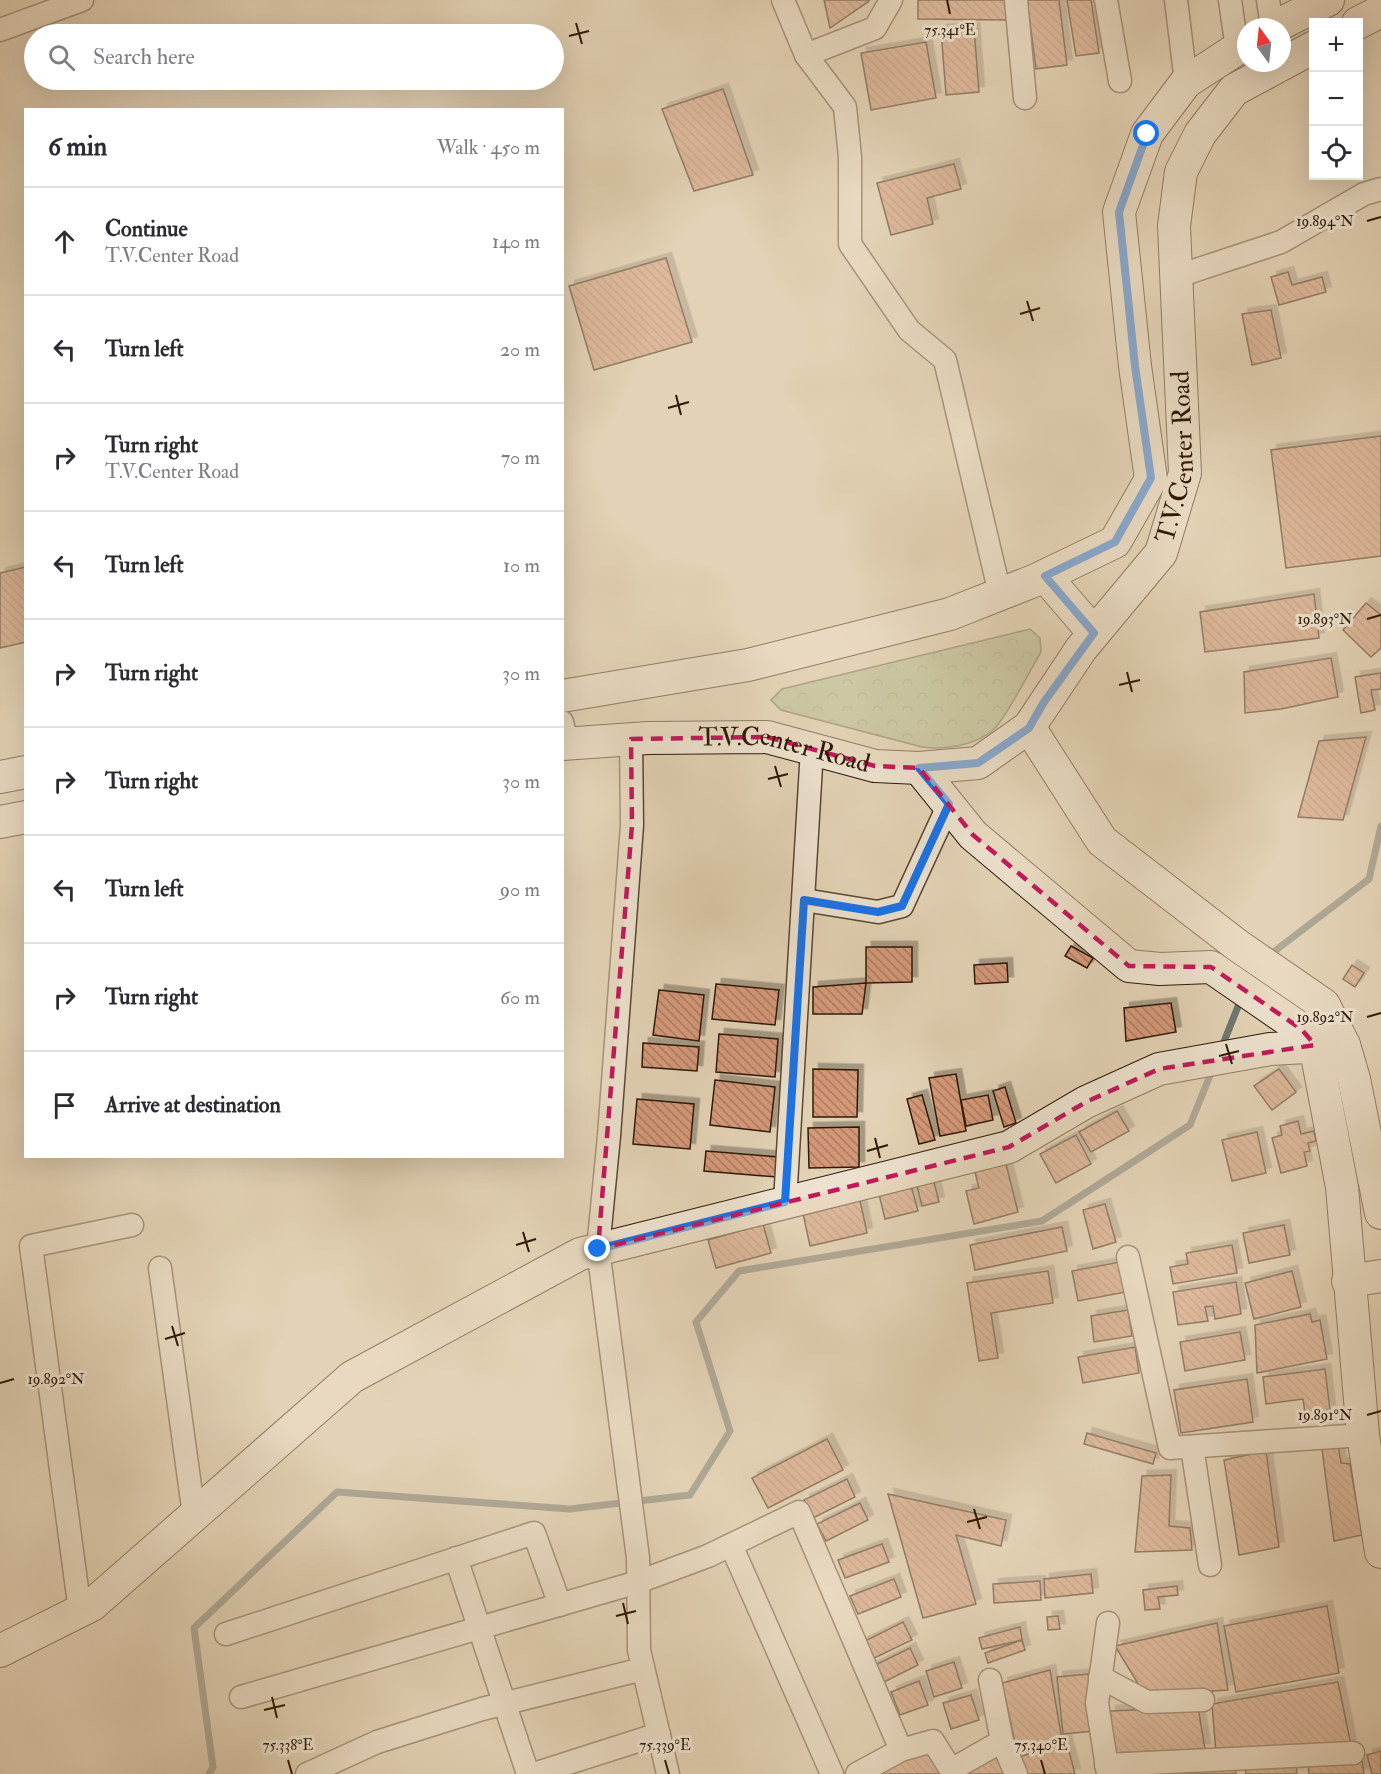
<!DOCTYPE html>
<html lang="en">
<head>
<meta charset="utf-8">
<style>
	body { margin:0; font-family:"IM FELL Double Pica",serif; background:#f7f7f7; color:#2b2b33 }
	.controls { position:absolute; right:18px; top:18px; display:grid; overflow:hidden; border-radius:0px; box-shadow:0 6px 24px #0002 }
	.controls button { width:54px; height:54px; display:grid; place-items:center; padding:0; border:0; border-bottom:2px solid #e1e1e2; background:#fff; color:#2b2b33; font:30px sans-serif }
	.compass { position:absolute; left:1237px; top:18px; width:54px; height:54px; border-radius:50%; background:#fff; box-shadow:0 6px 24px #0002; rotate:345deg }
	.stop { position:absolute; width:18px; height:18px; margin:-14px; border:4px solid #1a73e8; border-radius:50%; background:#fff }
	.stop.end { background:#1a73e8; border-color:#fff; box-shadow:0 2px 6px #0008 }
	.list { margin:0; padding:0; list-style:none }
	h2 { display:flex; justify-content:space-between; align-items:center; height:78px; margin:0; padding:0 24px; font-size:26px }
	h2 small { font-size:20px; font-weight:400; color:#7c7c81 }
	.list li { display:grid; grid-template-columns:39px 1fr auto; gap:18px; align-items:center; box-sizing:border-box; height:108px; padding:0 24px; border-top:2px solid #e1e1e2 }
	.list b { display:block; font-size:22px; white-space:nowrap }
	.list p { margin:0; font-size:20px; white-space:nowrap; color:#7c7c81 }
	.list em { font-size:20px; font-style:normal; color:#7c7c81 }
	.icon { flex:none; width:33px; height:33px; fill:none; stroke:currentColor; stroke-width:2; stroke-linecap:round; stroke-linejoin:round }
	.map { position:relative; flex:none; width:1381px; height:1774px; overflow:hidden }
	.search { position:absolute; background:#fff; box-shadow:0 6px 24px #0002; left:24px; top:24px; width:540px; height:66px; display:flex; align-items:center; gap:15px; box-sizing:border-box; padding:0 21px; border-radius:33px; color:#7c7c81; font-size:22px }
	.panel { position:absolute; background:#fff; box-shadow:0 6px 24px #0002; left:24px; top:108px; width:540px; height:1050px; border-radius:0px }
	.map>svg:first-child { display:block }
</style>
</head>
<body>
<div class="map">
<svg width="1381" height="1774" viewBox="0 0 1381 1774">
	<defs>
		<pattern id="forest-crowns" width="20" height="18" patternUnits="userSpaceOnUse" patternTransform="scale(1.5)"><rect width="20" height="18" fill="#b0bd90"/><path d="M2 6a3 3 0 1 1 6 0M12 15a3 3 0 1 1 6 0" fill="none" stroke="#98a27b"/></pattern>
		<pattern id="building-back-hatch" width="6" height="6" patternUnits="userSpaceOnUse" patternTransform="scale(1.5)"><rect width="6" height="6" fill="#d5997a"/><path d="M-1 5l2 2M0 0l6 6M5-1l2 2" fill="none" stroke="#ad7c62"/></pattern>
		<filter id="shadow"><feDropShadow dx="5.5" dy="-5.5" stdDeviation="0" flood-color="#0004"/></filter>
	</defs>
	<rect width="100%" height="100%" fill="#e3d2b5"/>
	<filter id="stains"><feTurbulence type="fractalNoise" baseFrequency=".00333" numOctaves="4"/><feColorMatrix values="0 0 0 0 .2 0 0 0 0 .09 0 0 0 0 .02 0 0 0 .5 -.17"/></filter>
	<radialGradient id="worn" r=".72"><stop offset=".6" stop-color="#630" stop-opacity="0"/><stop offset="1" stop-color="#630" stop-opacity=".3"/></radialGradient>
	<path fill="url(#forest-crowns)" stroke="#6f6b4c" stroke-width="1.5" d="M1030 629 1040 638 1041 652C1031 669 1006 718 994 729 975 746 946 750 922 747L781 710 771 700 782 689Z"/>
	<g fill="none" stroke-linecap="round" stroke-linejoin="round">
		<g stroke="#6f7672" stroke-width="7">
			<path d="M1267 957 1369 879 1381 826"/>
			<path d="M1221 1049 1241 999"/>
			<path d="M209 1774 213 1767 194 1628 337 1492 570 1509 690 1495 730 1431 696 1322 739 1271 1042 1221 1190 1125 1213 1068"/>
		</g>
	</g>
	<g fill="url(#building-back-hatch)" stroke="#2e1907" stroke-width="1.5" filter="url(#shadow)">
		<path d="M824 0H869V1L830 28Z"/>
		<path d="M918 0H1007V20L918 19Z"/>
		<path d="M1027 0H1059L1067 65 1036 69Z"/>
		<path d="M1067 0H1091L1099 53 1076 56Z"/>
		<path d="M974 28 979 92 946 95 941 30Z"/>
		<path d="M926 42 936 98 871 110 861 53Z"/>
		<path d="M723 89 753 175 694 191 662 109Z"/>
		<path d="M954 164 961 189 927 198 933 224 891 235 877 183Z"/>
		<path d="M666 258 692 342 594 370 569 286Z"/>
		<path d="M1288 272 1292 285 1322 277 1326 292 1279 305 1271 277Z"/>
		<path d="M1271 310 1281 358 1252 365 1242 314Z"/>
		<path d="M1381 436V556L1286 568 1271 450Z"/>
		<path d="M26 567V642L0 648V573Z"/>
		<path d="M1314 594 1319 638 1205 652 1200 612Z"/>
		<path d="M1366 603 1381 615V648L1371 657 1343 630Z"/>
		<path d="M1331 658 1338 697 1281 709 1245 713 1244 672Z"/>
		<path d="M1381 673V689L1371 690 1375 710 1361 713 1355 677Z"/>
		<path d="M1366 737 1343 820 1298 817 1319 741Z"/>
		<path d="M1071 946 1093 958 1087 968 1065 956Z"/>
		<path d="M866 947H912V982L866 983Z"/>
		<path d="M1007 963 1008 982 975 984 974 965Z"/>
		<path d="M1352 965 1364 973 1355 987 1343 979Z"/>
		<path d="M866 983 862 1014H813V987Z"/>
		<path d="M716 984 779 990 775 1025 712 1019Z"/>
		<path d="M659 990 704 995 699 1041 653 1035Z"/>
		<path d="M1171 1003 1176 1032 1126 1041 1124 1008Z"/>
		<path d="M719 1034 778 1039 775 1077 716 1072Z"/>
		<path d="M643 1043 699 1047 697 1071 642 1067Z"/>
		<path d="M813 1069 858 1070 857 1117H813Z"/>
		<path d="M1279 1069 1296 1092 1272 1110 1254 1086Z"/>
		<path d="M956 1074 966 1131 940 1136 929 1078Z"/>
		<path d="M715 1080 775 1087 770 1132 710 1125Z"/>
		<path d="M1005 1087 1016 1123 1004 1127 993 1091Z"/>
		<path d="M922 1095 935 1140 919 1144 907 1099Z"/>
		<path d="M988 1095 993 1120 966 1126 961 1100Z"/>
		<path d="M637 1099 694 1104 690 1149 633 1144Z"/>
		<path d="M1117 1111 1129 1131 1091 1152 1079 1132Z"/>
		<path d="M1298 1121 1301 1134 1314 1131 1316 1141 1308 1143 1310 1151 1304 1152 1307 1166 1281 1173 1272 1138 1282 1135 1280 1126Z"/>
		<path d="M859 1127V1167L809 1168 808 1128Z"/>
		<path d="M1257 1132 1266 1173 1232 1181 1222 1140Z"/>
		<path d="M1076 1135 1091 1164 1056 1183 1040 1154Z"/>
		<path d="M706 1151 778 1157 777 1177 704 1171Z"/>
		<path d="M1005 1160 1018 1212 974 1224 966 1191 979 1188 974 1168Z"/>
		<path d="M933 1178 939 1202 922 1206 916 1182Z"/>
		<path d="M910 1182 918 1211 885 1219 878 1190Z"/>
		<path d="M858 1191 867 1233 810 1246 801 1204Z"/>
		<path d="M1105 1204 1116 1242 1093 1249 1083 1210Z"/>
		<path d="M763 1224 771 1253 716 1268 708 1240Z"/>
		<path d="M1284 1225 1290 1255 1249 1263 1243 1233Z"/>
		<path d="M1062 1227 1067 1251 975 1270 970 1245Z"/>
		<path d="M1232 1245 1237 1273 1173 1284 1170 1267 1188 1264 1186 1253Z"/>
		<path d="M1120 1262 1126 1292 1078 1301 1072 1271Z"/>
		<path d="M1048 1271 1053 1303 991 1313 998 1358 979 1361 967 1283Z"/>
		<path d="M1292 1271 1301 1307 1254 1319 1245 1283Z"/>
		<path d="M1236 1282 1241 1314 1215 1319 1213 1306 1205 1307 1208 1321 1178 1325 1173 1292Z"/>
		<path d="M1128 1310 1132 1336 1094 1342 1091 1316Z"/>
		<path d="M1310 1314 1312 1322 1320 1320 1327 1359 1257 1373 1255 1325Z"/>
		<path d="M1240 1332 1245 1360 1185 1371 1180 1342Z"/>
		<path d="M1135 1347 1139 1373 1083 1383 1078 1357Z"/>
		<path d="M1325 1369 1330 1410 1305 1413 1303 1399 1266 1404 1263 1377Z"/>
		<path d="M1247 1379 1253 1422 1181 1433 1174 1390Z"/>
		<path d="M1087 1433 1156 1453 1153 1464 1084 1444Z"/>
		<path d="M827 1439 843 1470 768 1508 752 1478Z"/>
		<path d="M1338 1445 1341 1463 1350 1464 1362 1535 1334 1541 1322 1449Z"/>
		<path d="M1266 1451 1279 1547 1239 1555 1224 1460Z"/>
		<path d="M1171 1475 1169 1526 1190 1528 1192 1550 1135 1552 1142 1476Z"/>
		<path d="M847 1479 855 1497 813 1518 804 1500Z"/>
		<path d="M888 1494 1006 1520 1001 1546 956 1535 976 1604 923 1618Z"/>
		<path d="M860 1503 868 1520 826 1541 817 1524Z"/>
		<path d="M882 1544 889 1562 845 1578 838 1560Z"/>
		<path d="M1091 1574 1093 1593 1045 1598 1044 1579Z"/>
		<path d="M894 1579 901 1597 858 1614 850 1596Z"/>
		<path d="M1040 1581 1041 1600 994 1603 993 1584Z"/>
		<path d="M1177 1586 1178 1595 1158 1597 1160 1609 1145 1610 1143 1590Z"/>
		<path d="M1327 1606 1339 1673 1236 1692 1224 1626Z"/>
		<path d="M1058 1616 1060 1629 1048 1630 1047 1617Z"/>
		<path d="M903 1622 912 1640 870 1660 861 1643Z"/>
		<path d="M1217 1623 1228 1690 1145 1695 1115 1646Z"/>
		<path d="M1020 1627 1022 1640 982 1649 979 1638Z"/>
		<path d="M1022 1640 1025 1650 988 1663 985 1653Z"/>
		<path d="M910 1648 918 1665 876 1686 867 1669Z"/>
		<path d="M954 1662 962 1688 934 1697 926 1671Z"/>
		<path d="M1050 1670 1062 1740 1017 1751 1002 1683Z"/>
		<path d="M1089 1674 1095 1731 1063 1734 1057 1677Z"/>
		<path d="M919 1681 928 1705 900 1715 891 1692Z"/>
		<path d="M1338 1682 1351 1745 1216 1753 1212 1704Z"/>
		<path d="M971 1695 979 1720 951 1729 943 1703Z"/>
		<path d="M1198 1707 1205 1749 1114 1753 1110 1711Z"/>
		<path d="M1066 1740 1075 1774H1025L1020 1757Z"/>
		<path d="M934 1741 947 1774H871Z"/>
		<path d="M999 1749 1010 1774H956Z"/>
		<path d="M1381 1751V1774H1372L1367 1755Z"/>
		<path d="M1362 1760 1364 1774H1309L1308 1764Z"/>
		<path d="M1296 1763 1297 1774H1246L1245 1766Z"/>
		<path d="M1235 1765 1236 1774H1184V1770Z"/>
	</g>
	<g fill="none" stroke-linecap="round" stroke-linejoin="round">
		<defs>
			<g id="street">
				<path d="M783 0 806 55 845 107 850 157V244L909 330 945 360 1000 594"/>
				<path d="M1016 0 1025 98"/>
				<path d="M1106 0 1120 81"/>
				<path d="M1176 0 1186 82"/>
				<path d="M1230 0 1237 49"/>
				<path d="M1268 0 1272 27"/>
				<path d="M0 30 82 0"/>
				<path d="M806 55 875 28 891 0"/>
				<path d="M1175 277 1281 242 1364 194 1381 189"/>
				<path d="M562 722 567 743"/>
				<path d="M631 739 632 825 609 1136 598 1249 638 1558 639 1650 668 1774"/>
				<path d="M804 900 878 912 902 906 949 804"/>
				<path d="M785 1202 812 749"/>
				<path d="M1128 1257 1170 1448 1363 1435"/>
				<path d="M160 1268 194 1515"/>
				<path d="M1192 1447 1210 1565"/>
				<path d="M731 1545 832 1774"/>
				<path d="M456 1558 528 1774"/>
				<path d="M80 1611 31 1246 132 1225"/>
				<path d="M226 1634 534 1533 560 1605"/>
				<path d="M1100 1677 1147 1702 1203 1700"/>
				<path d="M990 1680 1002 1741 1016 1774"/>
				<path d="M241 1697 638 1582 708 1556 799 1512 901 1750"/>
				<path d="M1106 1765 1353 1753"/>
				<path d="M307 1774 377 1742 482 1709 643 1669"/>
				<path d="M534 1774 659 1734"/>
				<path d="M857 1774 901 1750 933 1741 951 1770 1002 1741"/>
				<path d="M1108 1774 1097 1703 1108 1623"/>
			</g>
			<g id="secondary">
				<path d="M1358 23 1381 11"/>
				<path d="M1274 27 1328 0"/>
				<path d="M1045 576 1094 633"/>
				<path d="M562 696 748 665 950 614 1036 580 1115 542 1151 479 1135 366 1119 212 1147 134 1186 82 1246 43"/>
				<path d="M1029 727 1102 841 1237 945 1324 1005 1344 1045 1354 1079 1381 1213"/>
				<path id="s1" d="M562 744 648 738 767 737 875 766 919 768 978 763 1029 727 1081 649 1161 553 1185 473 1174 226 1181 172 1200 134 1234 90 1314 47"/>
				<path d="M919 768 973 835 1129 966 1160 969 1211 967 1301 1029 1315 1045 1342 1187 1363 1435 1381 1552"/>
				<path d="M0 777 26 772"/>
				<path d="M0 822 26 817"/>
				<path d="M1348 1281 1381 1276"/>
				<path d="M0 1651 92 1605 352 1377 580 1254 1009 1147 1086 1102 1159 1069 1270 1049 1344 1045"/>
			</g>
		</defs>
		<use href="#street" stroke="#5b4732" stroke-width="25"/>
		<use href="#secondary" stroke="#2e1907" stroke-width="34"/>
		<use href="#street" stroke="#ede2cf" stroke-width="22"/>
		<use href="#secondary" stroke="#ede2cf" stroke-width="32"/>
	</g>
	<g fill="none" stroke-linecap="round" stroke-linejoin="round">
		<path stroke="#1a73e8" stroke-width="8" d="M598 1249 785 1202 804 900 878 912 902 906 949 804 919 768 978 763 1029 728 1044 702 1094 633 1045 576 1115 542 1151 478 1135 366 1119 212 1147 134"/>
	</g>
	<path d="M0 0H1381V1774H0ZM767 737 875 766 919 768 973 835 1129 966 1211 967 1301 1029 1315 1045 1159 1069 1086 1102 1009 1147 598 1249 632 825 631 739Z" fill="#e3d2b5" fill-opacity=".55" fill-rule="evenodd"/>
	<path fill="none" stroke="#c2185b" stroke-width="4.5" stroke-dasharray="12 8" stroke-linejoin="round" d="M767 737 875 766 919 768 973 835 1129 966 1211 967 1301 1029 1315 1045 1159 1069 1086 1102 1009 1147 598 1249 632 825 631 739Z"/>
	<path fill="none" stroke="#2e1907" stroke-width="2" d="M947 0 950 14M576 23 582 44M569 36 589 31M1367 221 1381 217M1027 301 1033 321M1020 314 1040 308M676 395 681 415M668 408 689 402M1367 619 1381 615M1127 672 1132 692M1119 685 1140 680M775 766 781 787M768 779 788 774M1367 1017 1381 1013M1226 1044 1232 1064M1219 1056 1239 1051M875 1138 880 1158M867 1151 888 1145M523 1232 529 1252M516 1245 536 1239M172 1326 178 1346M165 1339 185 1333M0 1383 14 1379M1367 1415 1381 1411M974 1509 980 1529M967 1522 987 1517M623 1603 628 1624M616 1616 636 1611M272 1697 277 1718M264 1710 285 1705M288 1760 292 1774M665 1760 669 1774M1041 1760 1045 1774"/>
	<g text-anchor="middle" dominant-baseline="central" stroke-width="6" stroke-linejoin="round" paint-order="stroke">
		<g font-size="26" fill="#2e1907" stroke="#ede2cf">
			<text stroke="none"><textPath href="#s1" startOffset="800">T.V.Center Road</textPath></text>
			<text stroke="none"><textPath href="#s1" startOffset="224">T.V.Center Road</textPath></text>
		</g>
	</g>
	<g font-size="15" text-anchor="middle" fill="#2e1907" stroke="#ede2cf" stroke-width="6" stroke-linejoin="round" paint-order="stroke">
		<text x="950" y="35">75.341°E</text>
		<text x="1325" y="226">19.894°N</text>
		<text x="1325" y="624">19.893°N</text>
		<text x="1325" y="1022">19.892°N</text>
		<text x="56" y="1384">19.892°N</text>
		<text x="1325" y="1420">19.891°N</text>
		<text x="288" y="1750">75.338°E</text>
		<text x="665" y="1750">75.339°E</text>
		<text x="1041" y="1750">75.340°E</text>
	</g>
	<rect width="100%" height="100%" filter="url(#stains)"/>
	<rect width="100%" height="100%" fill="url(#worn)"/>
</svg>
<div class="controls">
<button>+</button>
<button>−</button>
<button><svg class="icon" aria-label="locate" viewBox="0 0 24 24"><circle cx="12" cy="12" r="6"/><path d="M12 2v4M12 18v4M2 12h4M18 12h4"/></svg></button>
</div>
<svg class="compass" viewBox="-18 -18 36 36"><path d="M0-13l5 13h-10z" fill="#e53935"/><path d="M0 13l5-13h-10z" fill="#7c7c81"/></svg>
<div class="stop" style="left:1147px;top:134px"></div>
<div class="stop end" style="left:598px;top:1249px"></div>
<div class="search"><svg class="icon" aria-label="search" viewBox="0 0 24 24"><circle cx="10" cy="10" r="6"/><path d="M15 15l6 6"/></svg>Search here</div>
<section class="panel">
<h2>6 min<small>Walk · 450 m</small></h2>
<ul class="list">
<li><svg class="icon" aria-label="ahead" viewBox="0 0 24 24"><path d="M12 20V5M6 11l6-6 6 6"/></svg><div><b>Continue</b><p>T.V.Center Road</p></div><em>140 m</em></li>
<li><svg class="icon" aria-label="left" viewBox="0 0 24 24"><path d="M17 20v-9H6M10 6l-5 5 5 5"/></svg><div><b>Turn left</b></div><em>20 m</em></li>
<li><svg class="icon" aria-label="right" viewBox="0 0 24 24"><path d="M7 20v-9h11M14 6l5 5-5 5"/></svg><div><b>Turn right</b><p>T.V.Center Road</p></div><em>70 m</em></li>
<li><svg class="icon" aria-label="left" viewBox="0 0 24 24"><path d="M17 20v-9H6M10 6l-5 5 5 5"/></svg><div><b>Turn left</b></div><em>10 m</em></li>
<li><svg class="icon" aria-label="right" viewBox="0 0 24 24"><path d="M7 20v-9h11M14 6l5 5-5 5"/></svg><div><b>Turn right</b></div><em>30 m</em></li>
<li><svg class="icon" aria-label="right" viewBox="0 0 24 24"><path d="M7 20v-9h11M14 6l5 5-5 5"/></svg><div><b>Turn right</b></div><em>30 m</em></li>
<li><svg class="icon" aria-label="left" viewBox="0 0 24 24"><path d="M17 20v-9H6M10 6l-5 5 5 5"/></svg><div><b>Turn left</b></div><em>90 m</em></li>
<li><svg class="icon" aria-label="right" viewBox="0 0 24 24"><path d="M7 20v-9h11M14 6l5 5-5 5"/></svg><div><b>Turn right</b></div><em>60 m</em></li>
<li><svg class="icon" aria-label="arrive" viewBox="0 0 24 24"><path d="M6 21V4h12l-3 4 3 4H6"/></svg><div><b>Arrive at destination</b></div></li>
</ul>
</section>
</div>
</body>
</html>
